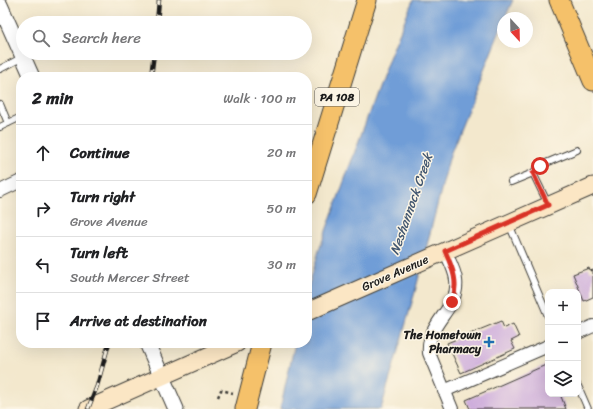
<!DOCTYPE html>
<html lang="en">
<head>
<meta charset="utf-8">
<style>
	body { margin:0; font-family:Sriracha,sans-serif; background:#f6f6f6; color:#202124 }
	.controls { position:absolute; right:12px; bottom:12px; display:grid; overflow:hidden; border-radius:8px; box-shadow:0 4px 16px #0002 }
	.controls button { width:36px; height:36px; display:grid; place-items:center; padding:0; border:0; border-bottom:1px solid #e0e0e0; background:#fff; color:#202124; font:20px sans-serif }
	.compass { position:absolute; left:497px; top:12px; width:36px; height:36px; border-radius:50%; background:#fff; box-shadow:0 4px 16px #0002; rotate:158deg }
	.stop { position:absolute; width:12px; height:12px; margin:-9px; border:3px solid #d93025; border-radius:50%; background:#fff }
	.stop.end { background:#d93025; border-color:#fff; box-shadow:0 1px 4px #0008 }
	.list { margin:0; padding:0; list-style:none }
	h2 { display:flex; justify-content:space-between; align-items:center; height:52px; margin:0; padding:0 16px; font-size:17px }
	h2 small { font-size:13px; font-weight:400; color:#757577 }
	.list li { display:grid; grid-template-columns:26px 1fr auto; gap:12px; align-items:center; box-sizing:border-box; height:56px; padding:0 16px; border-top:1px solid #e0e0e0 }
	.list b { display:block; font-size:15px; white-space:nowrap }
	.list p { margin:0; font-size:13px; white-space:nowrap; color:#757577 }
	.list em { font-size:13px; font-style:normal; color:#757577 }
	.icon { flex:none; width:22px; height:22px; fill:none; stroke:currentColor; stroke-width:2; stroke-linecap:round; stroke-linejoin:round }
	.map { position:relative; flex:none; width:593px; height:409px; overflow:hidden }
	.search { position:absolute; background:#fff; box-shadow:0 4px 16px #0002; left:16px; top:16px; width:296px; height:44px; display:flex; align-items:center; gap:10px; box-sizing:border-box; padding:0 14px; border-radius:22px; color:#757577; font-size:15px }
	.panel { position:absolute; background:#fff; box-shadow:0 4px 16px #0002; left:16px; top:72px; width:296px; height:276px; border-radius:16px }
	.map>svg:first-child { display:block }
</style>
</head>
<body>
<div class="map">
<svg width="593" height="409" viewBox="0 0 593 409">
	<rect width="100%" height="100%" fill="#fcf5e5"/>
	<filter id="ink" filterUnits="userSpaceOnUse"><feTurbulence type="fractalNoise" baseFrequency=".025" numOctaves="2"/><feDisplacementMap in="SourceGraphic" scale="8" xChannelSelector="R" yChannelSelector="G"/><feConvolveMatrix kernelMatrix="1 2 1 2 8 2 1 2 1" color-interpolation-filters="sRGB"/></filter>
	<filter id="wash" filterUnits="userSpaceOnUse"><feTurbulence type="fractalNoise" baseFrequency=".012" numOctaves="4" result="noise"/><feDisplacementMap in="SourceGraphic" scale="16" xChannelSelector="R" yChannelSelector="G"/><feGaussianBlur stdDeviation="0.9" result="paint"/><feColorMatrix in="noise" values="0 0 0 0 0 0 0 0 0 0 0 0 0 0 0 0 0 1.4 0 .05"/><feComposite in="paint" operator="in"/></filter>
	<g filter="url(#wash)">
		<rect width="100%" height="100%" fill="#f3e8cd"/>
		<path fill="#6f9dd7" stroke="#465c7a" d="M413 0H513L505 18H503V23L450 155 415 292 381 409H280L295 343H307V292L319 250 389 58Z"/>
		<g id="blocks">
			<g fill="#ceaddc">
				<path d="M589 268 590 271 593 270V297L584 301 573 274Z"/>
				<path d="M501 321 504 328 513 324 519 337 511 341 515 349 461 373 447 343Z"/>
				<path d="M548 364V394H560L566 409H470L466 400Z"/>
			</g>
		</g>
	</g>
	<g filter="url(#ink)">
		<use href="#blocks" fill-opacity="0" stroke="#3c3b37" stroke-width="1"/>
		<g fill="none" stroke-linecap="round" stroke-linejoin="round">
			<defs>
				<g id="service">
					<path d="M0 69 23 57"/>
					<path d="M0 104 8 123"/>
					<path d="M0 127 21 117"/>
					<path d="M511 182 533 173"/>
					<path d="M548 204 533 173 539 166 577 150"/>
					<path d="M509 224 548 316"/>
					<path d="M578 386 588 409"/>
				</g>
				<g id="minor">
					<path d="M0 191 21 181"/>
					<path d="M445 251C449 260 455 270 456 280 460 309 426 322 429 353L452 409"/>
					<path d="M578 333 593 326"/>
					<path d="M444 391 548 346"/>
				</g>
				<g id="tertiary">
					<path d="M0 5 32 77"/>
					<path d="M147 343 176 409"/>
				</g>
				<g id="secondary">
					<path d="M307 312 593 186"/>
					<path d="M88 409 237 343"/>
				</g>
				<g id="primary">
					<path d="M559 0 593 81"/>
					<path d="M307 194 367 0"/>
					<path d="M245 409 262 343"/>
				</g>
			</defs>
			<use href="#service" stroke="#3c3b37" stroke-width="8"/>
			<use href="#minor" stroke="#3c3b37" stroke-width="14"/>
			<use href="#tertiary" stroke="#3c3b37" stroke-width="17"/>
			<use href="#secondary" stroke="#3c3b37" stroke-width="19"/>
			<use href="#primary" stroke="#3c3b37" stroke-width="21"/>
			<path stroke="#3c3b37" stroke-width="2.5" stroke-dasharray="3 3" stroke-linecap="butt" d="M218 397 221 390 233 393"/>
			<use href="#service" stroke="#fff" stroke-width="6"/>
			<use href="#minor" stroke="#fff" stroke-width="12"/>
			<use href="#tertiary" stroke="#fff" stroke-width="15"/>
			<use href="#secondary" stroke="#fbe6c4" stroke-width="17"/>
			<use href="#primary" stroke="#f5c16b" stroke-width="19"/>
			<defs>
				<g id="rail">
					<path d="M157 23 159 0"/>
					<path d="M151 77 154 53"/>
					<path d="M88 409 97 386 109 343"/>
				</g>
			</defs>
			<use href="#rail" stroke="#1c1c1c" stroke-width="4.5"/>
			<use href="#rail" stroke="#fcf5e5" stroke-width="3" stroke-dasharray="9" stroke-linecap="butt"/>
		</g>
	</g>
	<g fill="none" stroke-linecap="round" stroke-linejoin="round" filter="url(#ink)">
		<path stroke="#d93025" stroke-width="5" d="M452 302C459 283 453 269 445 251L548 205 533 173 540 166"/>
	</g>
	<path fill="#1f6fb2" stroke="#fcf5e5" stroke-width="1.5" d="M487 336h4v4h4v4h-4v4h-4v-4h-4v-4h4z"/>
	<g text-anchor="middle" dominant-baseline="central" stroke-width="3" stroke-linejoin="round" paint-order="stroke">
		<rect fill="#fcf5e5" stroke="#5f5d58" stroke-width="1" x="315" y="88" width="44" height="18" rx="3"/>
		<g font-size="11" font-weight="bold" fill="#1c1c1c">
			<text x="337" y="97">PA 108</text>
		</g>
		<g font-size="12" fill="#1c1c1c" stroke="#fcf5e5">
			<text transform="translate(395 273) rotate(-24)">Grove Avenue</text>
		</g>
		<g font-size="12" font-weight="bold" fill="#1c1c1c" stroke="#fcf5e5" text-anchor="end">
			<text x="481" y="335">The Hometown<tspan x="481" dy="14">Pharmacy</tspan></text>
		</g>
		<g font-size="13" font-style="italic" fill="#415670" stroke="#fcf5e5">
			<text transform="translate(411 204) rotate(-71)">Neshannock Creek</text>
		</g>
	</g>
</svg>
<div class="controls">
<button>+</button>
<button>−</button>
<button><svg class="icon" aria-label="layers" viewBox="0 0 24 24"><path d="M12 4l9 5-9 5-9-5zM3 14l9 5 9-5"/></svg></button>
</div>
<svg class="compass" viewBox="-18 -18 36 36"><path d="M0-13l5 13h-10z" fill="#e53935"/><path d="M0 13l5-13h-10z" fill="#757577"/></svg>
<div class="stop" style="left:540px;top:166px"></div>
<div class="stop end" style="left:452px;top:302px"></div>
<div class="search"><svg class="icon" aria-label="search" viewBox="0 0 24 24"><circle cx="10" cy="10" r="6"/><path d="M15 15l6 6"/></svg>Search here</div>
<section class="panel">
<h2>2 min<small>Walk · 100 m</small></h2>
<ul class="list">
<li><svg class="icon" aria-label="ahead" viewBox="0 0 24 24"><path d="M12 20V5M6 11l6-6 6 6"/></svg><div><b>Continue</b></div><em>20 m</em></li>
<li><svg class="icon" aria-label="right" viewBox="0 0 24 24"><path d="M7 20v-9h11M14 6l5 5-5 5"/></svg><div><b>Turn right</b><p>Grove Avenue</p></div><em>50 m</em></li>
<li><svg class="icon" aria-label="left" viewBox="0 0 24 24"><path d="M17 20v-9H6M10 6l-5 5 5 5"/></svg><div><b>Turn left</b><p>South Mercer Street</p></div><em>30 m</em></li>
<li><svg class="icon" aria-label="arrive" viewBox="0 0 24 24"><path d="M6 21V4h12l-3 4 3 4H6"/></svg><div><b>Arrive at destination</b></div></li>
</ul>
</section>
</div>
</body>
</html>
